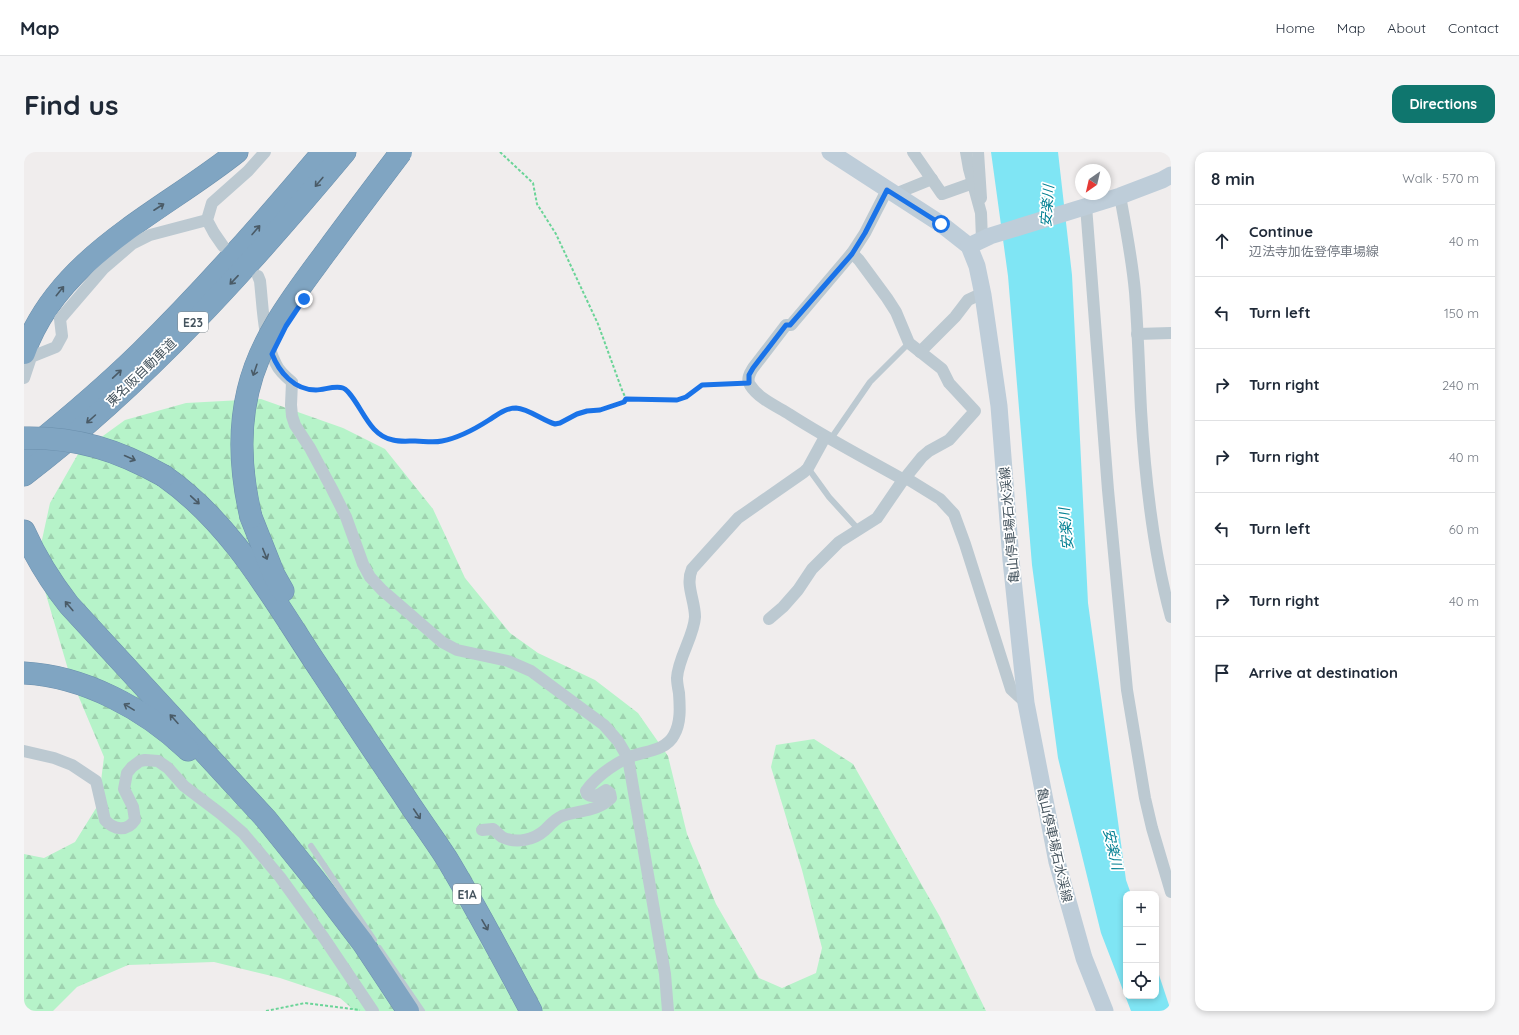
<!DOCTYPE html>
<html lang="en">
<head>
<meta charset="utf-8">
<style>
	body { margin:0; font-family:Quicksand,"Noto Sans JP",sans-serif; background:#f6f6f7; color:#1f2937 }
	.controls { position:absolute; right:12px; bottom:12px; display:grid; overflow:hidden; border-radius:8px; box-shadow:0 2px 6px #0003 }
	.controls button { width:36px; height:36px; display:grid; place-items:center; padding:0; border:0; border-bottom:1px solid #e0e1e3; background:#fff; color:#1f2937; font:20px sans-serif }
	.compass { position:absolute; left:1051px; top:12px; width:36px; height:36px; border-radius:50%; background:#fff; box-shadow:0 2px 6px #0003; rotate:214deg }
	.stop { position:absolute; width:12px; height:12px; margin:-9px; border:3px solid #1a73e8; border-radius:50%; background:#fff }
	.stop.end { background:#1a73e8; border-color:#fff; box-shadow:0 1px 4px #0008 }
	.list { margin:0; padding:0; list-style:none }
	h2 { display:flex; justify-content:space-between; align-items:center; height:52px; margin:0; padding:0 16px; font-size:17px }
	h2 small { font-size:13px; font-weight:400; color:#747a83 }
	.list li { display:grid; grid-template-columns:26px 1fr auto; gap:12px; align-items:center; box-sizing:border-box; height:72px; padding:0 16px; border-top:1px solid #e0e1e3 }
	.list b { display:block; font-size:15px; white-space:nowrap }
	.list p { margin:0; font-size:13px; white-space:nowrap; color:#747a83 }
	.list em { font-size:13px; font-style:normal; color:#747a83 }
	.icon { flex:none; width:22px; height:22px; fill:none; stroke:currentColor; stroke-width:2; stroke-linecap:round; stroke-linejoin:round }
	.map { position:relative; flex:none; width:1147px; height:859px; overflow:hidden; border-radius:12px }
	header { display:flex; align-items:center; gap:24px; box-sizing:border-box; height:56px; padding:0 20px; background:#fff; border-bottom:1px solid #e0e1e3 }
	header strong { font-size:19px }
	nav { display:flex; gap:22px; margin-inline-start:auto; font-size:14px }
	.intro { display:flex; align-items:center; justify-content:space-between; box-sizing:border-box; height:96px; padding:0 24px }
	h1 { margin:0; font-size:28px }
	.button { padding:10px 18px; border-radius:12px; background:#0f766e; color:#fff; font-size:14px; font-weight:700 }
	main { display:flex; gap:24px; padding:0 24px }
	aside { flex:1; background:#fff; border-radius:12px; box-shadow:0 2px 6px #0003 }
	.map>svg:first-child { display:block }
</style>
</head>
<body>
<header>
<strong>Map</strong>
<nav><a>Home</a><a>Map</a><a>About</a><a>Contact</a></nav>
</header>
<div class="intro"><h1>Find us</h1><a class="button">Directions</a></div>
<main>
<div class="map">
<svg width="1147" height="859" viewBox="0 0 1147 859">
	<defs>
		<pattern id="forest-firs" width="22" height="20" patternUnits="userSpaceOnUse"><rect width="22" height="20" fill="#b6f3c9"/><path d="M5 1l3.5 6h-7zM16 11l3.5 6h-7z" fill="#9ed2af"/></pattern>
	</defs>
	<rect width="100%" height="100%" fill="#f0eded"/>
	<path fill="url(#forest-firs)" d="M237 247 319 276 361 297 409 357 441 426 486 481 514 501 571 528 614 561 644 604 663 682 692 752 735 826 758 836 792 821 798 796 778 718 747 615 752 593 790 587 829 612 916 765 962 859H331L316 846 256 826 190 810 104 813 53 835 29 859H0V702L20 706 51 690 74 653 80 605 46 524 18 429 16 397 26 351 54 302 101 268 162 251Z"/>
	<path fill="#7fe5f4" d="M967 0H1034L1048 123 1064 451 1102 728 1107 742H1102V844H1132V814L1147 859H1107L1077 781 1034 606 1008 413 984 124Z"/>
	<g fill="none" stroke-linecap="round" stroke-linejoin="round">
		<defs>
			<g id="highway">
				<path d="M0 201C34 104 138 60 213 0"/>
				<path d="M0 302C40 270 79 237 116 201 181 137 241 69 299 0"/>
				<path d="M0 323C119 233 225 115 321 0"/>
				<path d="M140 324C210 373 250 449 297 519 324 560 351 601 379 642 393 664 409 685 423 707 453 757 480 808 507 859"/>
				<path d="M227 365 250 423 259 439"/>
				<path d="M0 379C12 406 27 430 45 453L242 667 291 728 339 791 384 859"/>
				<path d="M0 521C60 524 121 557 164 598"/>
			</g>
		</defs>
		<use href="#highway" stroke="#6b90ad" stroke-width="23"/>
		<g stroke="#6bd498" stroke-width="2" stroke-dasharray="3 2" stroke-linecap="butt">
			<path d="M476 0 509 31 513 52 532 82 574 172 598 238 602 247"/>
			<path d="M279 235 291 238 317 235C338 244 340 276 360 286 368 290 380 289 390 289 399 289 408 291 417 290 433 287 451 277 464 269 472 264 479 258 488 256 503 255 517 268 531 272L536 271 553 262 563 259 576 258 600 250 602 247 653 248 661 245 678 233 714 232"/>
			<path d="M242 859 281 851 336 858"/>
		</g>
		<g stroke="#bcc9d1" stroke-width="6">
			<path d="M806 288 846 230 885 191"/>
			<path d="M784 316 805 345 835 378"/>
			<path d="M287 694 350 788"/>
			<path d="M355 796 398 859"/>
		</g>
		<g stroke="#bcc9d1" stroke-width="12">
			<path d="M889 0 918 42 949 31"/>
			<path d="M942 0 945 17 957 61 958 88"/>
			<path d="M954 0 957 46"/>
			<path d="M863 38 841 81 828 101 767 173H762L729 216C726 221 722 227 726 233 734 246 752 254 765 262 802 286 841 306 880 328"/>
			<path d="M871 42 908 27"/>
			<path d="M1096 44C1102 76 1108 107 1111 140 1114 179 1115 218 1117 258 1121 326 1129 399 1147 465"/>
			<path d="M1062 54 1084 338 1103 538 1121 646 1128 676 1147 740"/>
			<path d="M199 94 190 81 183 68 188 51 224 19 241 0"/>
			<path d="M234 124 236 129C239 156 239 187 252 212 255 219 262 225 268 230L267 253 268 264 271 273 286 296 308 337 322 365 339 412 346 425 358 438 418 490 433 498 484 509 507 519 580 573 594 589 604 606 641 822 644 859"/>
			<path d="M1113 182 1147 181"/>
			<path d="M896 200 931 165 944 148 959 141"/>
			<path d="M0 226 7 205 32 195 38 184 36 167 79 117 108 92 126 83 183 68"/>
			<path d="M882 326 916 347 930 362 941 392 987 537 1002 551"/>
			<path d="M745 467 759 455 774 438 788 417 815 390 853 366 877 331 898 305 905 299 925 288 951 259 925 231 918 217 885 191 872 160 863 146 835 108 828 101"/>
			<path d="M0 599 30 606 48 613 72 629 81 668C90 678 103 680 111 668L109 655 100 637 103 621 108 615 116 609 121 608 134 609 144 616 160 634 197 662 219 681 256 725 300 786 349 859"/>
			<path d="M458 678 469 677C472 679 475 683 478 685 492 692 510 688 521 678 527 672 531 667 538 664 555 658 573 660 587 646L586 641 582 638C576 642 569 647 563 642L562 639C572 625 589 613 605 605 620 599 642 599 650 583 657 571 656 555 655 541 654 536 653 531 653 526 654 506 670 484 671 465 671 448 661 433 668 417L714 366 780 320 784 316 801 285"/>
		</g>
		<g stroke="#becdd9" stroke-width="17">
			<path d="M806 0 917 72 945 94"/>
			<path d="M1081 859 1060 806 1033 710 1002 551 987 408 975 254 959 143 953 114 945 94 966 84 1096 44 1138 28 1147 23"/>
		</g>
		<use href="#highway" stroke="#80a5c2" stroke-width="22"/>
		<defs>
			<g id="highway-bridge">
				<path d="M0 286C53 285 94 298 140 324"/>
				<path d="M227 365C217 323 214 281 224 239 236 186 271 142 302 100 327 66 352 33 377 0"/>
			</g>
		</defs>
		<use href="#highway-bridge" stroke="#6b90ad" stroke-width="23" stroke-linecap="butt"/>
		<use href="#highway-bridge" stroke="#80a5c2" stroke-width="22"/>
	</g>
	<defs><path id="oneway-shaft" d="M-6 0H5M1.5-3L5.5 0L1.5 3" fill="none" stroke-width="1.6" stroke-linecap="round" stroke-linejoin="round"/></defs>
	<g stroke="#4a5b67">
		<use href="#oneway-shaft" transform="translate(295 30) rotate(130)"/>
		<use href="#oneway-shaft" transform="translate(135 55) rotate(-33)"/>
		<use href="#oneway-shaft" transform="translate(232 78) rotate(-49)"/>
		<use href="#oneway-shaft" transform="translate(210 128) rotate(133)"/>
		<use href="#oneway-shaft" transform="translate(36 139) rotate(-51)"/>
		<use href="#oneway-shaft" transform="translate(231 218) rotate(109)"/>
		<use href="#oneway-shaft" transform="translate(93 222) rotate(-43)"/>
		<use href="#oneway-shaft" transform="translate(67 267) rotate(138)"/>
		<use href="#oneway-shaft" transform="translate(106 306) rotate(24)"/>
		<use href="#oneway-shaft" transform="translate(171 348) rotate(43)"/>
		<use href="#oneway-shaft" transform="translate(241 402) rotate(68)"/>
		<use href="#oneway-shaft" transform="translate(45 454) rotate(-130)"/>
		<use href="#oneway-shaft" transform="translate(105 555) rotate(-149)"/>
		<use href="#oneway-shaft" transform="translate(150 567) rotate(-132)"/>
		<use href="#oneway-shaft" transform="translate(393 662) rotate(56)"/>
		<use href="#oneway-shaft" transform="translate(461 773) rotate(60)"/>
	</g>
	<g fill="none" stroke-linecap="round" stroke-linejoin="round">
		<path stroke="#1a73e8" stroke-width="5" d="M280 147 262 174 248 202C255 220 270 238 292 238 300 238 311 233 319 236 322 237 323 239 325 241 339 257 346 284 369 288 376 290 384 289 391 289 399 289 409 291 418 289 434 286 451 277 465 268 473 263 481 256 492 256 505 257 518 268 531 272L536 271 553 262 563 259 576 258 600 250 602 247 653 248 662 245 678 233 725 231V223L729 216 762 173H766L828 102 841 81 863 38 917 72"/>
	</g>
	<g text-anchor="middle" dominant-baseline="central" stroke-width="3.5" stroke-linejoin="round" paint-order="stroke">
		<g fill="#fff" stroke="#7c878e" stroke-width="1">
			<rect x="154" y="160" width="30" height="20" rx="3"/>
			<rect x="429" y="732" width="28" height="20" rx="3"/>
		</g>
		<g font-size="12" font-weight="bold" fill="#44535d">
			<text x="169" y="170">E23</text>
			<text x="443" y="742">E1A</text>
		</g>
		<g font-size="13" fill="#44535d" stroke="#fff">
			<text transform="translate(117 220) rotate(-44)">東名阪自動車道</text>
			<text transform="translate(985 373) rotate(-95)">亀山停車場石水渓線</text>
			<text transform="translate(1031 693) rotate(77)">亀山停車場石水渓線</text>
		</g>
		<g font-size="14" font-style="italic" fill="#038093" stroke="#fff">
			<text transform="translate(1023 54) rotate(-86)">安楽川</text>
			<text transform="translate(1042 377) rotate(-95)">安楽川</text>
			<text transform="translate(1089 697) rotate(77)">安楽川</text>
		</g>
	</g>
</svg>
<div class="controls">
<button>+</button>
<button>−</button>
<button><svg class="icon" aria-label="locate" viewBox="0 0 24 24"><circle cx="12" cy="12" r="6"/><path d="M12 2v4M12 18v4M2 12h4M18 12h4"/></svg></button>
</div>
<svg class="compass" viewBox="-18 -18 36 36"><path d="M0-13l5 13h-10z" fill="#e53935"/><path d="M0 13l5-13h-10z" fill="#747a83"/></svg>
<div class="stop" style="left:917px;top:72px"></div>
<div class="stop end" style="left:280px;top:147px"></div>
</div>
<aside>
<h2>8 min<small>Walk · 570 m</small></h2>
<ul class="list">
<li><svg class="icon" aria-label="ahead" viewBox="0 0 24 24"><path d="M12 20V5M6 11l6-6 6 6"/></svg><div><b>Continue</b><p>辺法寺加佐登停車場線</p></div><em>40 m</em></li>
<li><svg class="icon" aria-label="left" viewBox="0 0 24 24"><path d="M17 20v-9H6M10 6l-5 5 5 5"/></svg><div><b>Turn left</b></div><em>150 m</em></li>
<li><svg class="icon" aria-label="right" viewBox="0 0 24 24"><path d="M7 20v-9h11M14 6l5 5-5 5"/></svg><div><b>Turn right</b></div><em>240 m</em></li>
<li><svg class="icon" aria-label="right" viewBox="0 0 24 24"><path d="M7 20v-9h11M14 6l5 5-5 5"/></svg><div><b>Turn right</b></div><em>40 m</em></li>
<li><svg class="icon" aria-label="left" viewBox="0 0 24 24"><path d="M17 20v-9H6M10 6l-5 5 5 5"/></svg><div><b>Turn left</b></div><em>60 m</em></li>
<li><svg class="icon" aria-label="right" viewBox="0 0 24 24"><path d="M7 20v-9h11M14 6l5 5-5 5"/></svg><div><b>Turn right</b></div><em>40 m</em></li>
<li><svg class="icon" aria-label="arrive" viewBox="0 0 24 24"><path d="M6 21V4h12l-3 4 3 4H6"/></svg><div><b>Arrive at destination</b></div></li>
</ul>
</aside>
</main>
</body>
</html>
